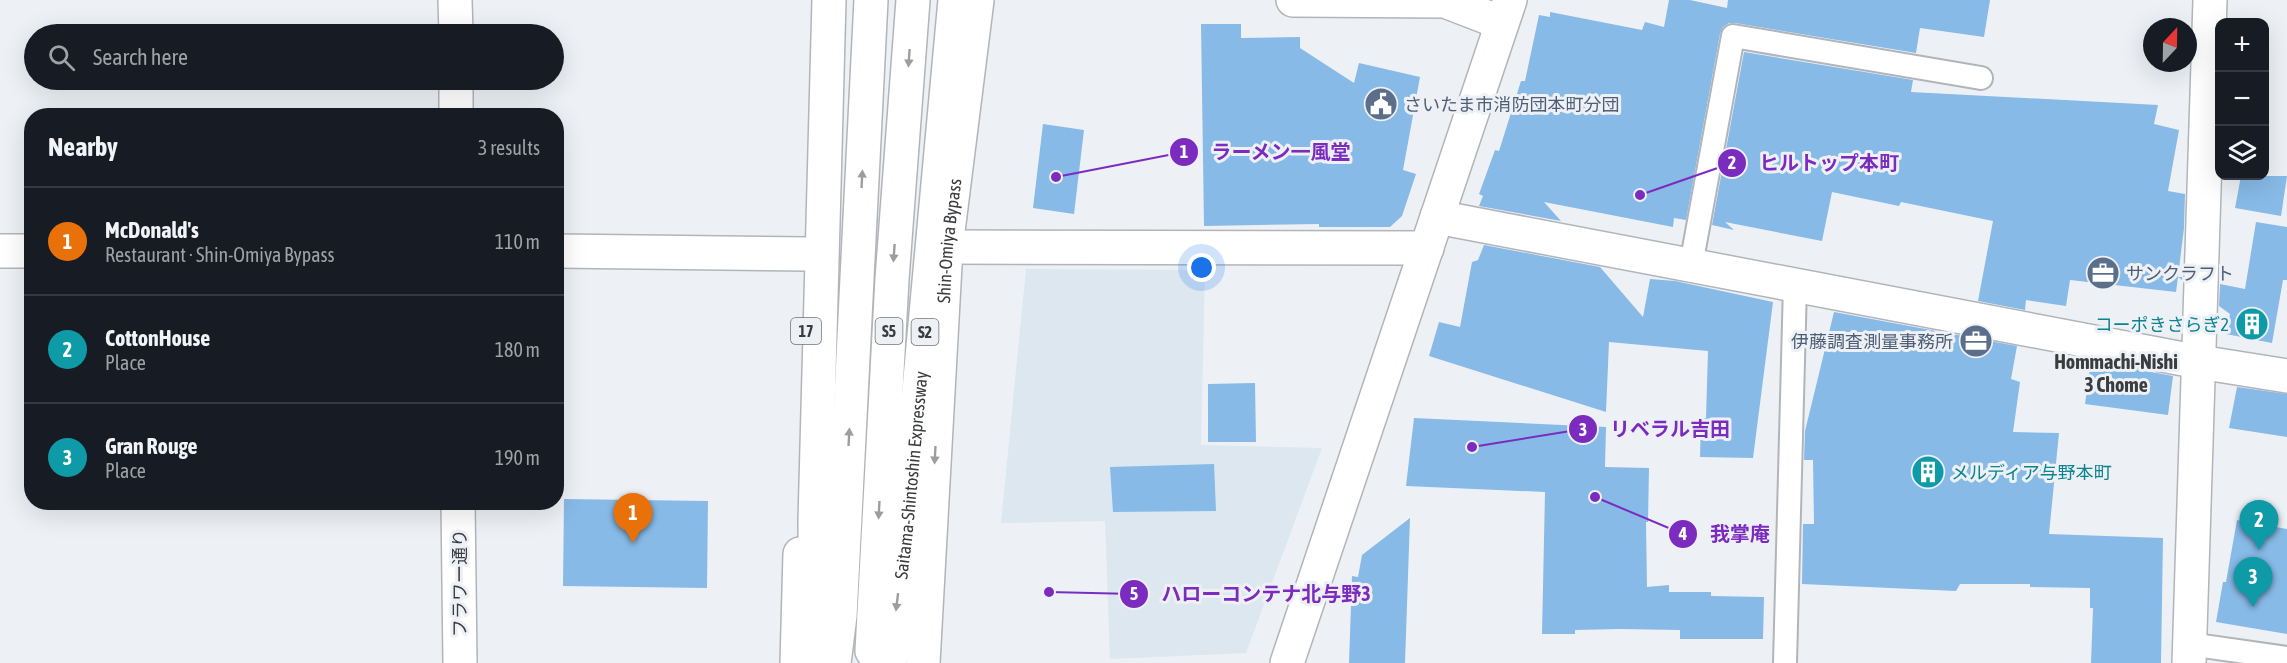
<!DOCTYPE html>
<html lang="en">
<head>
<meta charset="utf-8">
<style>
	body { margin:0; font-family:"Asap Condensed","Noto Sans JP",sans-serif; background:#242831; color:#f1f3f6 }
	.controls { position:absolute; right:18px; top:18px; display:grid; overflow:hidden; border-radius:12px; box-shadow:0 6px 24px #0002 }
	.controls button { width:54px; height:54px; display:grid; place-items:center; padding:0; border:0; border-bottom:2px solid #363941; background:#171b24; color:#f1f3f6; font:30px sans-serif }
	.compass { position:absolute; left:2143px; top:18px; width:54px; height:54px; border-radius:50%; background:#171b24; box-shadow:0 6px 24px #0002; rotate:22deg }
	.you { position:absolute; left:1202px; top:268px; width:21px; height:21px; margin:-15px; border:4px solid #fff; border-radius:50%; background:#1a73e8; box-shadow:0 0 0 9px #1a73e833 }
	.badge { display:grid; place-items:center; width:39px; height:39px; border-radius:50%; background:#8fa9db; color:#fff; font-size:20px; font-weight:700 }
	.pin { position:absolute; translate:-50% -50px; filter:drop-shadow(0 2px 3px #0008) }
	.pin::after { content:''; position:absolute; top:32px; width:21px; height:18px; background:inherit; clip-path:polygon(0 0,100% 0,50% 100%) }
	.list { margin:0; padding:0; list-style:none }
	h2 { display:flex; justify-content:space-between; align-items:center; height:78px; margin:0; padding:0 24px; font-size:26px }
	h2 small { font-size:20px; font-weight:400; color:#9ea1a6 }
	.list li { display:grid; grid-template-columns:39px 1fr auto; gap:18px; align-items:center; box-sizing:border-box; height:108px; padding:0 24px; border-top:2px solid #363941 }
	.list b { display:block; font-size:22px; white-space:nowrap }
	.list p { margin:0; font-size:20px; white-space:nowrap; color:#9ea1a6 }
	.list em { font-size:20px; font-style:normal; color:#9ea1a6 }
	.icon { flex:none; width:33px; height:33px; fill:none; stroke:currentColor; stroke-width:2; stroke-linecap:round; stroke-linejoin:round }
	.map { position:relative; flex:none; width:2287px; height:663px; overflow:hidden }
	.search { position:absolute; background:#171b24; box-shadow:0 6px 24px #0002; left:24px; top:24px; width:540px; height:66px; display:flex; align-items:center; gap:15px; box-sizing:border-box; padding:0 21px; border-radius:33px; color:#9ea1a6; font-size:22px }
	.panel { position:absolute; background:#171b24; box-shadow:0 6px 24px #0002; left:24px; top:108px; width:540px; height:402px; border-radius:24px }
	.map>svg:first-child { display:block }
</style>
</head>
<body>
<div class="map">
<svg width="2287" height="663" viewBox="0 0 2287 663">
	<rect width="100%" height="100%" fill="#edf1f6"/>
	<path fill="#dce7f0" d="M1026 269 1205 270 1201 445 1322 448 1246 653 1110 659 1105 521 1001 523Z"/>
	<g fill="#87bae7">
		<path d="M1669 0H1690L1727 8 1728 0H1990L1984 37 1920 28 1916 53 1735 23H1729L1723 27 1720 34 1686 220 1674 218 1673 227 1544 202 1561 221 1479 206 1483 196 1479 194 1495 150 1499 151 1521 81H1525L1539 15 1550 17V12L1642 30 1645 22 1664 27Z"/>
		<path d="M1201 24H1241V38L1300 37V48L1354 83 1359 63 1420 77 1403 170 1416 174 1402 216 1390 227H1319V224L1204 226Z"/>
		<path d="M1744 52 1913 80 1911 92 2158 105 2154 124 2179 130 2168 191 2185 194 2184 228 2178 277H2182V280L2178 277 2176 292 2070 280 2066 306 2026 300 2025 310 1978 301 1993 221 1901 202 1899 206 1832 192 1822 241 1725 222 1734 230 1712 225Z"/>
		<path d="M1043 124 1084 130 1074 214 1033 208Z"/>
		<path d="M2241 176H2287L2281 216 2235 208Z"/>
		<path d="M2256 222 2287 227V280H2283L2272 343 2226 334 2230 314 2219 306 2220 284 2245 289Z"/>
		<path d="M1484 245 1600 267 1643 317 1650 279 1675 281 1773 302 1753 458 1700 457 1701 418H1706L1708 351 1609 342 1606 412 1429 356 1439 322 1460 327 1472 262 1478 260Z"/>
		<path d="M1834 312 2017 346 2011 379 2020 382 2013 432 2059 433 2049 534 2163 538 2161 663H2091L2093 608H2090V588L2030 587V584H1960L1956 591 1802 584 1803 524H1814L1813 460H1804L1805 431Z"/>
		<path d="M2091 361 2173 376 2168 415 2085 404Z"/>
		<path d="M1255 383 1256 442H1208V384Z"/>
		<path d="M2237 387 2287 394V437L2229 428Z"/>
		<path d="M1414 418 1606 427 1605 467 1649 468 1648 522H1646L1647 587 1669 585V592H1711V596L1764 597 1763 639H1680V630L1620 629 1575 630V634H1542L1545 492 1406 486Z"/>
		<path d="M1214 464 1216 511 1113 512 1110 467Z"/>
		<path d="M564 499 708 501 707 588 563 586Z"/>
		<path d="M1410 518 1405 663H1349L1352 576 1358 577 1362 555Z"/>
		<path d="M2237 520 2287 529V634L2216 622 2223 582H2226Z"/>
	</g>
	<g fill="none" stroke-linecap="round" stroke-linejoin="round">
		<defs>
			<g id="service">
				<path d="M1691 265 1733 36 1981 78"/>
				<path d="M2189 644 2287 658"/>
				<path d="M1785 663 1795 285"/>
			</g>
			<g id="minor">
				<path d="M455 0 456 34"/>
				<path d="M1293 0 1445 1 1502 23"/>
				<path d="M456 80V116"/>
				<path d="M1437 217 2199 362 2287 376"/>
				<path d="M946 247 1427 248"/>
				<path d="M0 251H32"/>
				<path d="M556 251 808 254"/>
				<path d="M458 502 460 663"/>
				<path d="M2189 663 2210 0"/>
			</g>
			<path id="tertiary" d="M1287 663 1510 0"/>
			<g id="trunk">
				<path d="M797 663 800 554"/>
				<path id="s1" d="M923 663 946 247 977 0"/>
			</g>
			<g id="motorway">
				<path d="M872 651 892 279 913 0"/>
				<path d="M816 663 815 521 829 0"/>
				<path d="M834 663 840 616 871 0"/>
				<path id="s2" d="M890 663 906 531 955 0"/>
			</g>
		</defs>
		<use href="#service" stroke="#b1b5b9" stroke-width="26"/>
		<use href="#minor" stroke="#b1b5b9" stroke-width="36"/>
		<use href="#tertiary" stroke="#b1b5b9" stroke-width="36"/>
		<use href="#trunk" stroke="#b1b5b9" stroke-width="36"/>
		<use href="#motorway" stroke="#b1b5b9" stroke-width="36"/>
		<use href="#service" stroke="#fff" stroke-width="22"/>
		<use href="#minor" stroke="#fff" stroke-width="33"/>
		<use href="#tertiary" stroke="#fff" stroke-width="33"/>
		<use href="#trunk" stroke="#fff" stroke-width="33"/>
		<use href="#motorway" stroke="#fff" stroke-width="33"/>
	</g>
	<defs><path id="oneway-solid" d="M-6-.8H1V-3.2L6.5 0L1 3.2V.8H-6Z" transform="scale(1.5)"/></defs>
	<g fill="#9c9e9e">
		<use href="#oneway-solid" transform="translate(909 58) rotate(94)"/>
		<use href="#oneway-solid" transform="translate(862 179) rotate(-87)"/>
		<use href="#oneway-solid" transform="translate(894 253) rotate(94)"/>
		<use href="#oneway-solid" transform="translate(849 437) rotate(-87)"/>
		<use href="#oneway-solid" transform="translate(935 455) rotate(93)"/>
		<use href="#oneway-solid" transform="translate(879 510) rotate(93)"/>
		<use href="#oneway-solid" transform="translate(897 602) rotate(97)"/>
	</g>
	<defs>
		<symbol id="civic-disc" viewBox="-11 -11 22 22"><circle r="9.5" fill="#5c6f8a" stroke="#edf1f6"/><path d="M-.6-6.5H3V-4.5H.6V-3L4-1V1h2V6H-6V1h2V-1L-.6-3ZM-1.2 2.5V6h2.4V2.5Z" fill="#fff"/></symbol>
		<symbol id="office-disc" viewBox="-11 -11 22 22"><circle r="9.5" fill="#5c6f8a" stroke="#edf1f6"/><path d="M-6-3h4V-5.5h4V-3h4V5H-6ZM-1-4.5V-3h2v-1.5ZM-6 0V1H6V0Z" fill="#fff"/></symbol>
		<symbol id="building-disc" viewBox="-11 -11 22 22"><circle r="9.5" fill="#0f9aa8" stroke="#edf1f6"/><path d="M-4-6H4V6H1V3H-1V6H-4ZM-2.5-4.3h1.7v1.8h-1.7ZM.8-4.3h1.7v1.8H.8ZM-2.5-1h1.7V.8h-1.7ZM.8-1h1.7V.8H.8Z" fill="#fff"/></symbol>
	</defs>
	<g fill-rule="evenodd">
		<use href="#civic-disc" x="1362" y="85" width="38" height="38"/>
		<use href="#office-disc" x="2084" y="254" width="38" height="38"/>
		<use href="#building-disc" x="2233" y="305" width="38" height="38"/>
		<use href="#office-disc" x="1957" y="322" width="38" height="38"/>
		<use href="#building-disc" x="1909" y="453" width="38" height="38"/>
	</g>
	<g text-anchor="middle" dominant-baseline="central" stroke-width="6" stroke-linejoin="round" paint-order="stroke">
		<g fill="#edf1f6" stroke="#707275" stroke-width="1.5">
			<rect x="791" y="318" width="30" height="26" rx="4.5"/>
			<rect x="875.5" y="318" width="27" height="26" rx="4.5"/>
			<rect x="911.5" y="319" width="27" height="26" rx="4.5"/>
		</g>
		<g font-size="16" font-weight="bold" fill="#3a3c3e">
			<text x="806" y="331">17</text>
			<text x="889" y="331">S5</text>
			<text x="925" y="332">S2</text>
		</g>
		<g font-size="18" fill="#4e5e75" stroke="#edf1f6" text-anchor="start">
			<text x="1404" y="104">さいたま市消防団本町分団</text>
			<text x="2126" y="273">サンクラフト</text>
			<text x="1953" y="341" text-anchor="end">伊藤調査測量事務所</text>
		</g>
		<g font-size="18" fill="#3a3c3e" stroke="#edf1f6">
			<text stroke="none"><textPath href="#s1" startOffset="423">Shin-Omiya Bypass</textPath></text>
			<text stroke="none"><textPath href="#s2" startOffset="189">Saitama-Shintoshin Expressway</textPath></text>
			<text transform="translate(459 583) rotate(-90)">フラワー通り</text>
		</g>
		<g font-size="18" fill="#0d838f" stroke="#edf1f6" text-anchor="end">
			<text x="2229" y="324">コーポきさらぎ2</text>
			<text x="1951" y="472" text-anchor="start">メルディア与野本町</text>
		</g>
		<g font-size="20" font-weight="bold" fill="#3a3c3e" stroke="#edf1f6">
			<text x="2116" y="361">Hommachi-Nishi<tspan x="2116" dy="23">3 Chome</tspan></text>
		</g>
	</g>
	<path fill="none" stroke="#7b2cbf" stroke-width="2" d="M1056 177L1184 152M1640 195L1732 163M1472 447L1583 429M1595 497L1683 534M1049 592L1134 594"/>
	<g fill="#7b2cbf" stroke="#edf1f6" stroke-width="2">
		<circle cx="1056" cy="177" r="6"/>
		<circle cx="1640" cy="195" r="6"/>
		<circle cx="1472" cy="447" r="6"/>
		<circle cx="1595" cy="497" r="6"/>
		<circle cx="1049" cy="592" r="6"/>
		<circle cx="1184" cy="152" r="15"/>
		<circle cx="1732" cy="163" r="15"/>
		<circle cx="1583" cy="429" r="15"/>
		<circle cx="1683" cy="534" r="15"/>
		<circle cx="1134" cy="594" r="15"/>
	</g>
	<g font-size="18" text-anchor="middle" font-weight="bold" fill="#fff">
		<text x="1184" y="158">1</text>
		<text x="1732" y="169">2</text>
		<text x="1583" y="436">3</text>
		<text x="1683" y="540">4</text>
		<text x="1134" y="600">5</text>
	</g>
	<g font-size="20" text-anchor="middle" font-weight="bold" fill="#7b2cbf" stroke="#edf1f6" stroke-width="6" stroke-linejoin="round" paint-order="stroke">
		<text x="1281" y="159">ラーメン一風堂</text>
		<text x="1829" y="170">ヒルトップ本町</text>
		<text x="1670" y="436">リベラル吉田</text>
		<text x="1740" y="541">我掌庵</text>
		<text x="1266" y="601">ハローコンテナ北与野3</text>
	</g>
</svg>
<div class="controls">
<button>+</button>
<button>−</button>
<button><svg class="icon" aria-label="layers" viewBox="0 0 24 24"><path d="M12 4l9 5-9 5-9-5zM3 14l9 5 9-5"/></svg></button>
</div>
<svg class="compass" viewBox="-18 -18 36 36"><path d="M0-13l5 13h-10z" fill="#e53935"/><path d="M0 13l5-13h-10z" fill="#9ea1a6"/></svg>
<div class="you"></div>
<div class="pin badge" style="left:633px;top:543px;background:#e8710a">1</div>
<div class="pin badge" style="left:2259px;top:550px;background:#0f9aa8">2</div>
<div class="pin badge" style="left:2253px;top:607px;background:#0f9aa8">3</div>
<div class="search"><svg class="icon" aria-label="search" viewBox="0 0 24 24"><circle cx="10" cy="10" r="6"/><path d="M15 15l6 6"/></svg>Search here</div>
<section class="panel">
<h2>Nearby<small>3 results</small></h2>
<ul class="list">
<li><span class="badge" style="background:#e8710a">1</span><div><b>McDonald's</b><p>Restaurant · Shin-Omiya Bypass</p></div><em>110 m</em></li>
<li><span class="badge" style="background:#0f9aa8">2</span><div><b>CottonHouse</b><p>Place</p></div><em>180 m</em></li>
<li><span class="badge" style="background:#0f9aa8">3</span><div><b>Gran Rouge</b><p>Place</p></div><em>190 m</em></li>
</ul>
</section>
</div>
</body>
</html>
